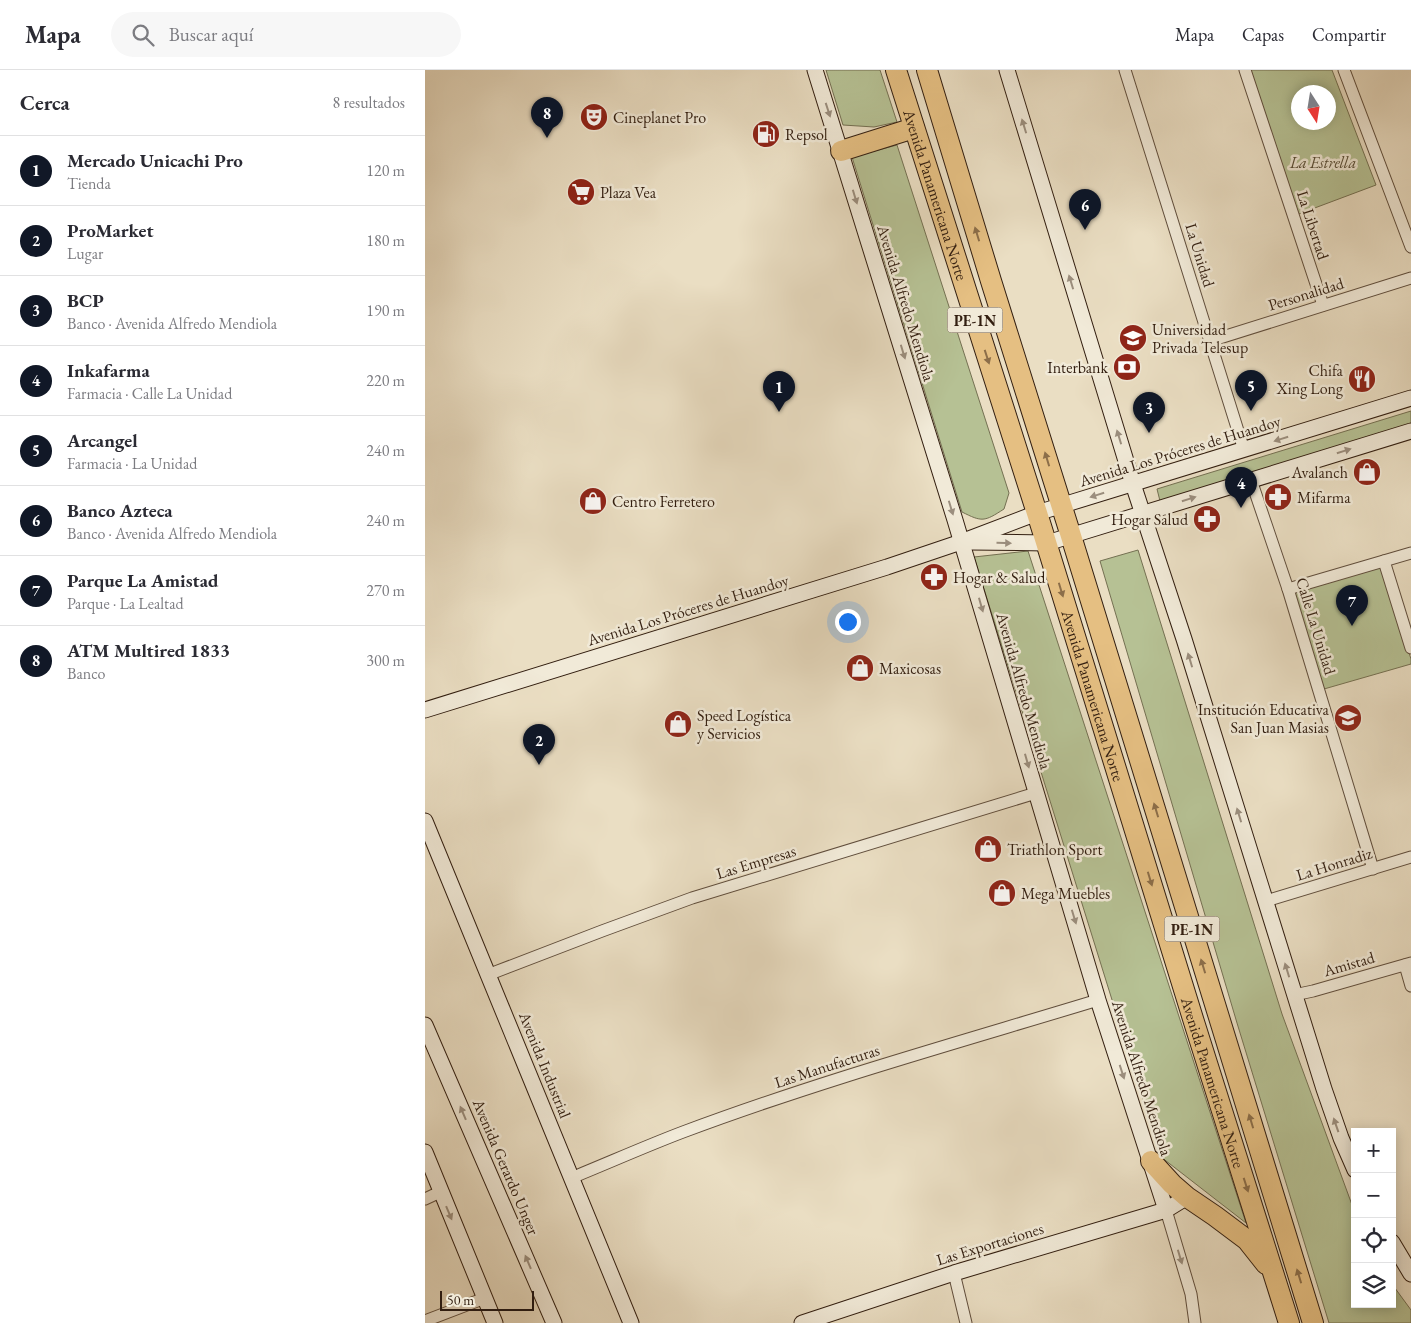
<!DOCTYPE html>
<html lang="es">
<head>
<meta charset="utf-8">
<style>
	body { margin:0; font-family:"EB Garamond",serif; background:#f7f7f7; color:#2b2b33 }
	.controls { position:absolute; right:15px; bottom:15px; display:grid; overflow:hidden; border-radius:0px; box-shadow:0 2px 12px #0003 }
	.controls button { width:45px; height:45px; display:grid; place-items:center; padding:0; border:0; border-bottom:1px solid #e1e1e2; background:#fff; color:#2b2b33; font:25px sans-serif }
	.compass { position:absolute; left:866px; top:15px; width:45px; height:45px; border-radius:50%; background:#fff; box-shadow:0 2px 12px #0003; rotate:168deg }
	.scale { position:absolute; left:15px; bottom:12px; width:94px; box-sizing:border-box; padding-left:5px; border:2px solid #321e10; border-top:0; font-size:14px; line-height:18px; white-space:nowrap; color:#321e10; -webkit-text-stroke:4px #f1ead8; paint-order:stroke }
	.you { position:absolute; left:422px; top:551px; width:18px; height:18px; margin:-12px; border:4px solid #fff; border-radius:50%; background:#1a73e8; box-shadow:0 0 0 8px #1a73e833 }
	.badge { display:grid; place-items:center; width:32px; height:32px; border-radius:50%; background:#111827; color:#fff; font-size:16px; font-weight:700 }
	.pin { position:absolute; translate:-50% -41px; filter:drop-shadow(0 1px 2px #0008) }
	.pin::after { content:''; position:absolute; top:26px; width:18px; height:15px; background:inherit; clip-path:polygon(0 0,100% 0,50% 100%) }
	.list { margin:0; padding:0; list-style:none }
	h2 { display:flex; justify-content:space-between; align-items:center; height:65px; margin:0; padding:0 20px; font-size:21px }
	h2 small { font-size:16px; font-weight:400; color:#7c7c81 }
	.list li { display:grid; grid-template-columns:32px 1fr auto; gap:15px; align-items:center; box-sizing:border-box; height:70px; padding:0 20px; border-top:1px solid #e1e1e2 }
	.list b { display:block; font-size:19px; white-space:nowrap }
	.list p { margin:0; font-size:16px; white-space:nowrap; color:#7c7c81 }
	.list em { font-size:16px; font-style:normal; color:#7c7c81 }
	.icon { flex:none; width:28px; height:28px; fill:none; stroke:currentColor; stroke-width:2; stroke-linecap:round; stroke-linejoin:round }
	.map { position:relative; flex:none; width:986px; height:1253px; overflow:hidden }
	header { display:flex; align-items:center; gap:30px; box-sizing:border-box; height:70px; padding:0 25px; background:#fff; border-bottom:1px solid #e1e1e2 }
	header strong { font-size:24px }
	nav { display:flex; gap:28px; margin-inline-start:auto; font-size:18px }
	.search { width:350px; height:45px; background:#f7f7f7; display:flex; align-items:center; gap:12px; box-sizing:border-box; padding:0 18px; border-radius:28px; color:#7c7c81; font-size:19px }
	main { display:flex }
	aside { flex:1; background:#fff }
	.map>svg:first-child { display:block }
</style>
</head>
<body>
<header>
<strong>Mapa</strong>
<div class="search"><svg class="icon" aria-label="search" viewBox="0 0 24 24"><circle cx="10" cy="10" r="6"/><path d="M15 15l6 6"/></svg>Buscar aquí</div>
<nav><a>Mapa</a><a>Capas</a><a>Compartir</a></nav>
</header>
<main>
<aside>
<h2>Cerca<small>8 resultados</small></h2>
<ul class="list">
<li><span class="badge">1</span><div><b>Mercado Unicachi Pro</b><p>Tienda</p></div><em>120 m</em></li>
<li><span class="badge">2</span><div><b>ProMarket</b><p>Lugar</p></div><em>180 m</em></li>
<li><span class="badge">3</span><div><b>BCP</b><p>Banco · Avenida Alfredo Mendiola</p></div><em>190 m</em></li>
<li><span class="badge">4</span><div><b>Inkafarma</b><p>Farmacia · Calle La Unidad</p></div><em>220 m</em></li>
<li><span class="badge">5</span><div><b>Arcangel</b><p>Farmacia · La Unidad</p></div><em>240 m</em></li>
<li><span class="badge">6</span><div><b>Banco Azteca</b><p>Banco · Avenida Alfredo Mendiola</p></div><em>240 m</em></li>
<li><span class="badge">7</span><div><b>Parque La Amistad</b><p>Parque · La Lealtad</p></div><em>270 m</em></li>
<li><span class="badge">8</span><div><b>ATM Multired 1833</b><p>Banco</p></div><em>300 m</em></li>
</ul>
</aside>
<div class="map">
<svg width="986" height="1253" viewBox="0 0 986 1253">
	<rect width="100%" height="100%" fill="#eadec3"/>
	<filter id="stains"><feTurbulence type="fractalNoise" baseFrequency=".004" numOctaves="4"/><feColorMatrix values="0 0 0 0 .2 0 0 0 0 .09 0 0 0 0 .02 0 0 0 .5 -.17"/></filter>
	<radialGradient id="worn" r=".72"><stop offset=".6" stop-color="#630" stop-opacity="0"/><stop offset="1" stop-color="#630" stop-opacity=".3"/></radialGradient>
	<g fill="#b6c194" stroke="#747052" fill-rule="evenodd">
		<path d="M401 0H455L472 52 449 57 418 55Z"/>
		<path d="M825 0H907L951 115 871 145ZM874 22H904V52H874Z"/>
		<path d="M472 75 584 423 579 439C559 452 557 452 537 442L427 87Z"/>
		<path d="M986 341V354L735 431 732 419Z"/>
		<path d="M713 480 857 944 930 1143V1234H967V1214L986 1240V1253H904L812 953 675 491Z"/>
		<path d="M603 481 821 1153 736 1087 549 487Z"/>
		<path d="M956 497 986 589V594L899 619 869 523Z"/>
	</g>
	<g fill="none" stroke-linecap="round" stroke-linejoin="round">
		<defs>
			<g id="street">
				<path d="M700 0 819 380"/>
				<path d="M820 0 898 235"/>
				<path d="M919 0 986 177"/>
				<path d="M785 271 986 208"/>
				<path d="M826 410 863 519 948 799"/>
				<path d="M959 491 986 578"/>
				<path d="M863 519 986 483"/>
				<path d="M841 831 986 787"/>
				<path d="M980 895 986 916"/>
				<path d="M65 904 177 861 267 828 611 723"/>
				<path d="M869 925 888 921 986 893"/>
				<path d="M146 1108C183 1093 221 1076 258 1062 394 1011 535 972 673 930"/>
				<path d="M0 1129 15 1122"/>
				<path d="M741 1140 766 1224 770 1253"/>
				<path d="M529 1203 541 1253"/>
				<path d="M0 1251 60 1228"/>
			</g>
			<g id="secondary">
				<path d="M390 0 530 450 673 930 741 1140"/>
				<path d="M582 0 708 414 759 569 899 1019 916 1068 930 1100"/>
				<path d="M545 472 622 473 986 361"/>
				<path d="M0 640 462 497 536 472 612 443 986 328"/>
				<path d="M0 751C70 918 137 1086 206 1253"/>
				<path d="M0 955 129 1253"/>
				<path d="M0 1082 70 1253"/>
				<path d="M967 1172 986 1204"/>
				<path d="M377 1253 529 1203 741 1140 762 1127"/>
			</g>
			<g id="highway">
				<path id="s1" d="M471 0 612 443 769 952 864 1253"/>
				<path d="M502 0 566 211 646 466 888 1253"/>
				<path d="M416 81 489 58"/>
				<path d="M726 1091 747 1114 762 1127 790 1146 822 1170 841 1194"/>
			</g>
		</defs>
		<use href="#street" stroke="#604e3d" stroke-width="13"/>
		<use href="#secondary" stroke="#321e10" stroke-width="17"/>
		<use href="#highway" stroke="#321e10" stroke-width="22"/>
		<use href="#street" stroke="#f1ead8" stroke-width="11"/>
		<use href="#secondary" stroke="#f1ead8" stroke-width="15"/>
		<use href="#highway" stroke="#e5bf82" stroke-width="20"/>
	</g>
	<defs><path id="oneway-solid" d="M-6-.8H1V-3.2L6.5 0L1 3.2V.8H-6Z" transform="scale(1.25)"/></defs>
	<g fill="#9b8e7e">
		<use href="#oneway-solid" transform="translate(403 40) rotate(72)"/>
		<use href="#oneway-solid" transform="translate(599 56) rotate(-107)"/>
		<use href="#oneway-solid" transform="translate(430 127) rotate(73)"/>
		<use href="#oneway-solid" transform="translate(646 212) rotate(-107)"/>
		<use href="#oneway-solid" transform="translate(478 282) rotate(73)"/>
		<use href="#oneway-solid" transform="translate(694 367) rotate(-107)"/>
		<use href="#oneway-solid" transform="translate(856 369) rotate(163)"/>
		<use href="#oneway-solid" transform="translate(919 381) rotate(-17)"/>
		<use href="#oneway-solid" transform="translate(672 425) rotate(163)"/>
		<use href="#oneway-solid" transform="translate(764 429) rotate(-18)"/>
		<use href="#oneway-solid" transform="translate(526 438) rotate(73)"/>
		<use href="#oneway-solid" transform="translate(579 473) rotate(1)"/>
		<use href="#oneway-solid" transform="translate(556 535) rotate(74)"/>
		<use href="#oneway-solid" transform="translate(765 590) rotate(-107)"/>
		<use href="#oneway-solid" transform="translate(602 691) rotate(74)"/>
		<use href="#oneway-solid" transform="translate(814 745) rotate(-107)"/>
		<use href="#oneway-solid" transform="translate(649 847) rotate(73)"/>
		<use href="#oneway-solid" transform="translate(862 900) rotate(-107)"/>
		<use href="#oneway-solid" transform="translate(697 1002) rotate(72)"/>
		<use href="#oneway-solid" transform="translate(38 1043) rotate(-113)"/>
		<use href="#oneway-solid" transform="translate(911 1055) rotate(-109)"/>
		<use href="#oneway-solid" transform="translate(24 1143) rotate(67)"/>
		<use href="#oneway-solid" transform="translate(755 1187) rotate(73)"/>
		<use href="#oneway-solid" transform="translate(103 1192) rotate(-113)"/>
	</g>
	<g fill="#8c6e49">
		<use href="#oneway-solid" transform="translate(552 164) rotate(-107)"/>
		<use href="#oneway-solid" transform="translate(562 287) rotate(72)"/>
		<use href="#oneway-solid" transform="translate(622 389) rotate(-107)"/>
		<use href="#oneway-solid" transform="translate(636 520) rotate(73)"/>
		<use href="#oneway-solid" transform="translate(731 740) rotate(-107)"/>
		<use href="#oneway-solid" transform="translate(725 809) rotate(73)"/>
		<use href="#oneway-solid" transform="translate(778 896) rotate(-107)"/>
		<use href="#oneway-solid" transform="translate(826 1051) rotate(-107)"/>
		<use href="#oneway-solid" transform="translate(821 1115) rotate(72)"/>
		<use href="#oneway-solid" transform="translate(874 1206) rotate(-107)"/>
	</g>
	<defs>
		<symbol id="theatre-disc" viewBox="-11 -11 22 22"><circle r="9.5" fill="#8f2418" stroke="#f1ead8"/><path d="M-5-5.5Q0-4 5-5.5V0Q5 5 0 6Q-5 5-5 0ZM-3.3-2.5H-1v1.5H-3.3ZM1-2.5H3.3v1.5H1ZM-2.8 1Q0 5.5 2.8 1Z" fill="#fff"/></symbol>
		<symbol id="fuel-disc" viewBox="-11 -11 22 22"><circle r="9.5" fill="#8f2418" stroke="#f1ead8"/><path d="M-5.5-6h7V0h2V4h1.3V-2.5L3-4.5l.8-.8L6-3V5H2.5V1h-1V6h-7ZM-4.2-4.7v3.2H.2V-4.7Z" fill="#fff"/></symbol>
		<symbol id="supermarket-disc" viewBox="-11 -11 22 22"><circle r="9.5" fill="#8f2418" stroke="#f1ead8"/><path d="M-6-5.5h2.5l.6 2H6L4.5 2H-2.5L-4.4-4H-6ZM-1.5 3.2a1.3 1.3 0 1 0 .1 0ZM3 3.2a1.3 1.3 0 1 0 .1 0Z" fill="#fff"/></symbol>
		<symbol id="school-disc" viewBox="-11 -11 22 22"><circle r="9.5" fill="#8f2418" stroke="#f1ead8"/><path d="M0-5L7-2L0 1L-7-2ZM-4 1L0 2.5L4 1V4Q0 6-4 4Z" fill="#fff"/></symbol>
		<symbol id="bank-disc" viewBox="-11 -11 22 22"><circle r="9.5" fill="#8f2418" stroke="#f1ead8"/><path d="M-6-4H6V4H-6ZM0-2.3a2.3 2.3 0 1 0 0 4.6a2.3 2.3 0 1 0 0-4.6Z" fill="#fff"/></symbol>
		<symbol id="restaurant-disc" viewBox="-11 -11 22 22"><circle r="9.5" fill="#8f2418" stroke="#f1ead8"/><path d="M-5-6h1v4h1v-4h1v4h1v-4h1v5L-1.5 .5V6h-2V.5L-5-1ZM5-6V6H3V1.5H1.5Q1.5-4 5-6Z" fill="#fff"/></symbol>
		<symbol id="shop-disc" viewBox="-11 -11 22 22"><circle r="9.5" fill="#8f2418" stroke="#f1ead8"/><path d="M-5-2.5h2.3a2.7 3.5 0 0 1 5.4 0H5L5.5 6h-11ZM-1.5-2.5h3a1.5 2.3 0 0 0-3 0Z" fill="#fff"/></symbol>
		<symbol id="pharmacy-disc" viewBox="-11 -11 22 22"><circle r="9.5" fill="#8f2418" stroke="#f1ead8"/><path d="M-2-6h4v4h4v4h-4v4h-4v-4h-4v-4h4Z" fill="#fff"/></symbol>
	</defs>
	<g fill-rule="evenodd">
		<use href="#theatre-disc" x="153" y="31" width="32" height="32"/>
		<use href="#fuel-disc" x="325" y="48" width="32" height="32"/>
		<use href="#supermarket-disc" x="140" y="106" width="32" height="32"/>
		<use href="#school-disc" x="692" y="252" width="32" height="32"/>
		<use href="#bank-disc" x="686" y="281" width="32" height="32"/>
		<use href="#restaurant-disc" x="921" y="293" width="32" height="32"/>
		<use href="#shop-disc" x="926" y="386" width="32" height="32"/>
		<use href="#pharmacy-disc" x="837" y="411" width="32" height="32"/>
		<use href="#shop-disc" x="152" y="415" width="32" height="32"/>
		<use href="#pharmacy-disc" x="766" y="433" width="32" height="32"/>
		<use href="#pharmacy-disc" x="493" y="491" width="32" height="32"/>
		<use href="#shop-disc" x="419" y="582" width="32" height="32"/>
		<use href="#school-disc" x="907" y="632" width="32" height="32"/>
		<use href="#shop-disc" x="237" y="638" width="32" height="32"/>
		<use href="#shop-disc" x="547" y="763" width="32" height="32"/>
		<use href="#shop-disc" x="561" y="807" width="32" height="32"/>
	</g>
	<g text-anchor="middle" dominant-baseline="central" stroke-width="5" stroke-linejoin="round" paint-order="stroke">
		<g fill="#f1ead8" stroke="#6b5b4c" stroke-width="1">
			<rect x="522.5" y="237.5" width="55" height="25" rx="4"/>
			<rect x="739.5" y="846.5" width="55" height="25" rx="4"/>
		</g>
		<g font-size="15" font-weight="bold" fill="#321e10">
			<text x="550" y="250">PE-1N</text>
			<text x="767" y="859">PE-1N</text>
		</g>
		<g font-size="16" fill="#321e10" stroke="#f1ead8" text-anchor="start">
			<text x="188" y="47">Cineplanet Pro</text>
			<text x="360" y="64">Repsol</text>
			<text x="175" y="122">Plaza Vea</text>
			<text x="727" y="259">Universidad<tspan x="727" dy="18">Privada Telesup</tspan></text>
			<text x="683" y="297" text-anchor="end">Interbank</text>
			<text x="918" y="300" text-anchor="end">Chifa<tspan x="918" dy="18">Xing Long</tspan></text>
			<text x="923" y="402" text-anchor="end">Avalanch</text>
			<text x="872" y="427">Mifarma</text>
			<text x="187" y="431">Centro Ferretero</text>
			<text x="763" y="449" text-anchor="end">Hogar Salud</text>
			<text x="528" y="507">Hogar &amp; Salud</text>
			<text x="454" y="598">Maxicosas</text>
			<text x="904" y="639" text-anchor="end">Institución Educativa<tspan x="904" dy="18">San Juan Masias</tspan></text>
			<text x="272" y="645">Speed Logística<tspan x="272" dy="18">y Servicios</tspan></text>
			<text x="582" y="779">Triathlon Sport</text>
			<text x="596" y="823">Mega Muebles</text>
		</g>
		<g font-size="16" font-style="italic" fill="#5a4f38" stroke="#f1ead8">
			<text x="898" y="92">La Estrella</text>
		</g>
		<g font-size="16" fill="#321e10" stroke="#f1ead8">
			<text stroke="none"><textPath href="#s1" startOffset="131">Avenida Panamericana Norte</textPath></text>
			<text transform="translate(888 155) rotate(72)">La Libertad</text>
			<text transform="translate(775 185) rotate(73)">La Unidad</text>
			<text transform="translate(881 224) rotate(-17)">Personalidad</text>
			<text transform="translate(481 233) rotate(73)">Avenida Alfredo Mendiola</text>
			<text transform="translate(755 381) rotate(-17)">Avenida Los Próceres de Huandoy</text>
			<text transform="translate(263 540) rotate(-17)">Avenida Los Próceres de Huandoy</text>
			<text transform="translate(891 556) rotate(73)">Calle La Unidad</text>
			<text transform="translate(599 621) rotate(74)">Avenida Alfredo Mendiola</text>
			<text stroke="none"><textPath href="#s1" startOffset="656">Avenida Panamericana Norte</textPath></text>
			<text transform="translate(331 792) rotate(-17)">Las Empresas</text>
			<text transform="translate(909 794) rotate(-17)">La Honradiz</text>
			<text transform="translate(924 894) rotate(-16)">Amistad</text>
			<text transform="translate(120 995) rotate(68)">Avenida Industrial</text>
			<text transform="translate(402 996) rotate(-18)">Las Manufacturas</text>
			<text transform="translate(717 1008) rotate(72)">Avenida Alfredo Mendiola</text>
			<text stroke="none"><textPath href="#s1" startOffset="1061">Avenida Panamericana Norte</textPath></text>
			<text transform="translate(81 1097) rotate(67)">Avenida Gerardo Unger</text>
			<text transform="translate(565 1174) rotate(-17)">Las Exportaciones</text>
		</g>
	</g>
	<rect width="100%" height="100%" filter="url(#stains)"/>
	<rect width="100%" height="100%" fill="url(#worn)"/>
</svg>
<div class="controls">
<button>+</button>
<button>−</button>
<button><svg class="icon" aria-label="locate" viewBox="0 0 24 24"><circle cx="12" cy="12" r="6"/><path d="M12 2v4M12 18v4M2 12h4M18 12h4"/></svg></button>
<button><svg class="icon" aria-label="layers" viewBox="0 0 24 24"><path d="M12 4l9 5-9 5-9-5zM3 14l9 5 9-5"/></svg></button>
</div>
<svg class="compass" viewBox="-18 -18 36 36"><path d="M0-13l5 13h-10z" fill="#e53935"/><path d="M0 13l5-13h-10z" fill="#7c7c81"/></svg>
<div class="scale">50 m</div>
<div class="you"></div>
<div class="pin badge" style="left:354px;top:342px">1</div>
<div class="pin badge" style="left:114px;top:695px">2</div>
<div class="pin badge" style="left:724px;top:363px">3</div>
<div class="pin badge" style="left:816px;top:438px">4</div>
<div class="pin badge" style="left:826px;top:341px">5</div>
<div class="pin badge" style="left:660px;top:160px">6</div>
<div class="pin badge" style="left:927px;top:556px">7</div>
<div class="pin badge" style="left:122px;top:68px">8</div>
</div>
</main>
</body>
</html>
